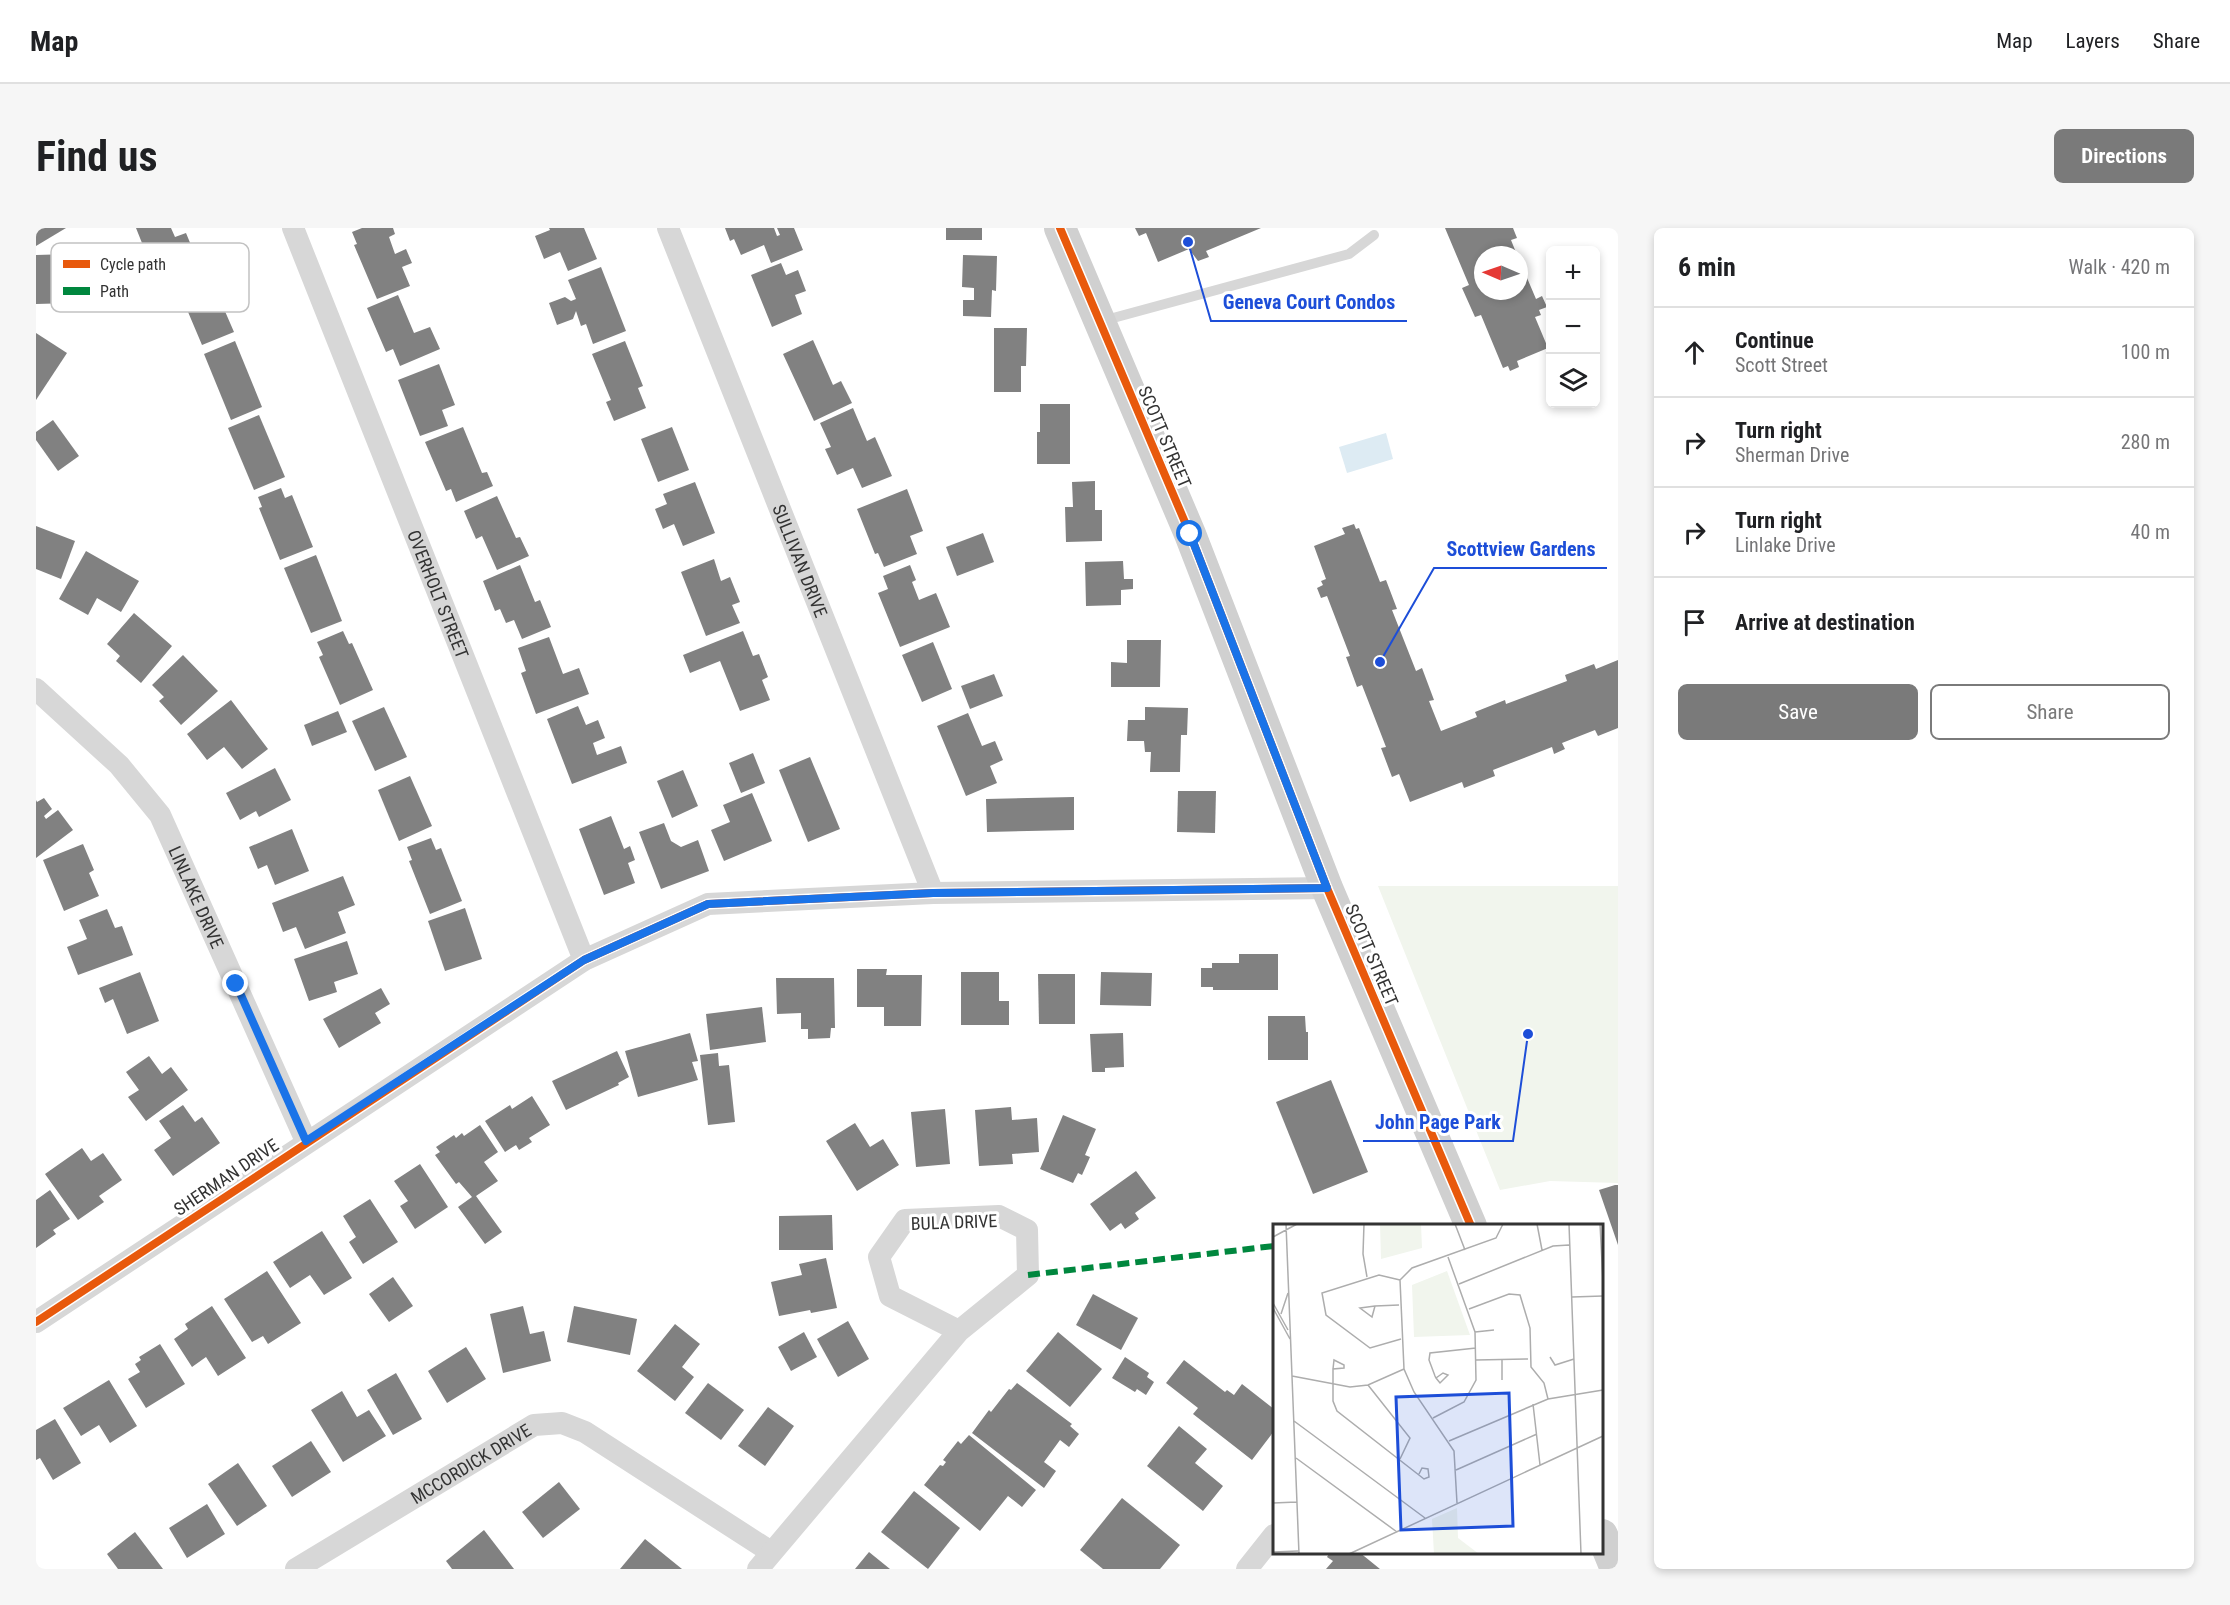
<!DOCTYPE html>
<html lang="en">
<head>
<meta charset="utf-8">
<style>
	body { margin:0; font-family:"Roboto Condensed",sans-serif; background:#f6f6f6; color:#202124 }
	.controls { position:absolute; right:18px; top:18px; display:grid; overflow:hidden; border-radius:9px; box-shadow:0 3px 9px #0003 }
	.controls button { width:54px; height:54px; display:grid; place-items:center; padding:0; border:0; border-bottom:2px solid #e0e0e0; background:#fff; color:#202124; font:30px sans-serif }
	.compass { position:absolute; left:1438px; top:18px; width:54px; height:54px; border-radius:50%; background:#fff; box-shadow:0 3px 9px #0003; rotate:272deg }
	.stop { position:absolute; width:18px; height:18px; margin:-14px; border:4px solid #1a73e8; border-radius:50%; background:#fff }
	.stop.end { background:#1a73e8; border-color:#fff; box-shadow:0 2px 6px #0008 }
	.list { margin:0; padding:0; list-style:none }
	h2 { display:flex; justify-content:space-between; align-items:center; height:78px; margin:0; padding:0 24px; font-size:26px }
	h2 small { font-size:20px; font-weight:400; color:#757577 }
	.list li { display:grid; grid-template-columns:39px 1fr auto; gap:18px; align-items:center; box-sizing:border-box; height:90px; padding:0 24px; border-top:2px solid #e0e0e0 }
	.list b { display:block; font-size:22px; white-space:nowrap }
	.list p { margin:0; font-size:20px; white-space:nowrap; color:#757577 }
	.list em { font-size:20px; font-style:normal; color:#757577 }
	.actions { display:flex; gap:12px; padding:18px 24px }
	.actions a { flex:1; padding:14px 0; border:2px solid #7a7a7a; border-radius:9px; text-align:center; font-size:21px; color:#7a7a7a }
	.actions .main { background:#7a7a7a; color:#fff }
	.icon { flex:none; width:33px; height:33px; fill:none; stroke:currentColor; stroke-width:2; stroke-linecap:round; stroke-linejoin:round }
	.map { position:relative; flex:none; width:1582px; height:1341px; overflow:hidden; border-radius:9px }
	header { display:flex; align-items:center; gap:36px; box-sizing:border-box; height:84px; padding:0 30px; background:#fff; border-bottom:2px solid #e0e0e0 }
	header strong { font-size:28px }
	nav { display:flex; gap:33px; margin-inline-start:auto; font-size:21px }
	.intro { display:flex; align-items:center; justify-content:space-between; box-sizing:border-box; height:144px; padding:0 36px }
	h1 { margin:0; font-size:42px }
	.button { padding:15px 27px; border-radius:9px; background:#7a7a7a; color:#fff; font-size:21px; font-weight:700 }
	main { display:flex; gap:36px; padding:0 36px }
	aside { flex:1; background:#fff; border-radius:9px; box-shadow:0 3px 9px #0003 }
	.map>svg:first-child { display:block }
</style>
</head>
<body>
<header>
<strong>Map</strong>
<nav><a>Map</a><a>Layers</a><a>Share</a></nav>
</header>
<div class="intro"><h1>Find us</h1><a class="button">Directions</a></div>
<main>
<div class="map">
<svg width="1582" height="1341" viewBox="0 0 1582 1341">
	<rect width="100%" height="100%" fill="#fff"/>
	<path fill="#f1f5ed" d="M1342 658H1582V955L1514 953 1464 962Z"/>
	<path fill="#ddebf3" d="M1350 205 1357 231 1311 245 1303 219Z"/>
	<g fill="#818181">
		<path d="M0 0H30L0 18Z"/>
		<path d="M100 0H135L139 9 150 5 162 34 120 50Z"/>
		<path d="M326 0H357L359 6 353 9 359 26 370 21 376 35 366 39 374 58 341 71 318 17 321 16 316 4Z"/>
		<path d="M513 0H548L561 31 532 43 524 24 508 31 499 8 514 2Z"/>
		<path d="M689 0H738L741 8 744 7 741 0H758L767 22 735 35 728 17 705 27 698 11 694 13Z"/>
		<rect x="910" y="0" width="36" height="12"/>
		<path d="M1099 0H1225L1170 23 1173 29 1162 33 1153 21 1122 34 1110 5 1103 8Z"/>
		<path d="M1409 0H1477L1481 10 1475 12 1481 27H1447V63H1483V31L1500 71 1506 68 1511 79 1503 82 1505 87 1499 89 1512 120 1481 133 1483 139 1474 143 1472 138 1467 140 1445 87 1439 89 1426 60 1433 57Z"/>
		<path d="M34 26 36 75 0 76V27Z"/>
		<path d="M927 27 961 28 960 63 956 62 955 89 927 88V72H938V60L926 59Z"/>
		<path d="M176 32 186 55 178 58 198 104 166 117 144 65 155 61 148 44Z"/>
		<path d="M745 35 750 47 762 42 770 63 759 67 766 86 736 99 715 47Z"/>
		<path d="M565 39 590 103 557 116 550 96 545 98 540 83 537 91 521 97 513 75 529 69 535 73 540 71 532 52Z"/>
		<path d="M362 67 378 105 394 99 404 121 364 138 357 121 350 124 331 80Z"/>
		<path d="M958 100H991L990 138H985V164H958Z"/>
		<path d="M0 105 31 125 0 172Z"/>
		<path d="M777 112 797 157 805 153 816 175 778 193 747 126Z"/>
		<path d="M199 113 226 179 195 192 168 126Z"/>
		<path d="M589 113 607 158 602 160 610 180 578 193 570 174 575 172 556 126Z"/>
		<path d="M403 136 419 177 406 182 412 198 384 208 362 152Z"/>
		<path d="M1004 176H1034V236H1001V204H1004Z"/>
		<path d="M817 180 831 213 839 209 856 248 826 260 817 240 801 247 789 221 795 219 784 195Z"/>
		<path d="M223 187 249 249 218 262 192 200Z"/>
		<path d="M17 192 43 228 22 243 0 212V204Z"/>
		<path d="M427 199 446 245 451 244 457 258 420 274 415 261 410 263 389 214Z"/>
		<path d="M636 199 653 242 622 254 605 211Z"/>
		<path d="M1059 253V282H1066V313L1030 314 1029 279H1037L1036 254Z"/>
		<path d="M659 254 679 305 647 318 638 296 627 301 619 281 631 276 627 266Z"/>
		<path d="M245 260 249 270 256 267 277 319 244 332 223 280 226 279 222 269Z"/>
		<path d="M871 261 887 303 874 308 881 326 848 339 842 325 839 326 821 281Z"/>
		<path d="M461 268 480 310 484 309 493 328 461 342 446 308 440 311 428 283Z"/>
		<path d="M1318 296 1320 301 1323 300 1344 354 1350 352 1361 381 1356 382 1380 443 1386 440 1398 472 1393 473 1405 503 1441 489 1439 484 1469 472 1470 476 1531 453 1529 447 1558 436 1560 441 1582 432V500L1562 508 1559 502 1526 515 1529 521 1518 526 1516 519 1457 542 1459 548 1428 560 1426 554 1374 574 1363 546 1356 549 1345 520 1350 519 1326 457 1321 459 1310 429 1314 428 1291 368 1285 370 1281 360 1287 357 1285 353 1290 351 1278 318 1309 306 1306 300Z"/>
		<path d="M0 298 39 313 25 351 0 341Z"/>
		<path d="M947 305 958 334 921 348 910 319Z"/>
		<path d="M50 323 103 353 85 384 61 370 52 387 23 371Z"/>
		<path d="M280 327 306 393 275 405 248 340Z"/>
		<path d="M678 331 685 353 694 349 704 374 696 377 704 395 670 408 645 344Z"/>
		<path d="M1087 333 1088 351H1097V361L1085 362V377L1050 378 1049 334Z"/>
		<path d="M484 337 499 374 504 372 515 399 486 411 478 392 470 395 464 381 459 383 447 353Z"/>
		<path d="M874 337 880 352 876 354 883 372 900 365 914 399 864 419 842 365 852 361 847 348Z"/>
		<path d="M98 385 136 418 105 455 80 433 84 428 71 416Z"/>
		<path d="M307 403 313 416 316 415 337 462 304 477 283 429 287 427 281 414Z"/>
		<path d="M707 403 717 428 723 426 732 449 726 452 734 472 704 483 684 433 654 445 647 427Z"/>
		<path d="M513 409 527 446 543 440 553 466 500 486 485 445 490 443 482 420Z"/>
		<path d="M1091 412H1125L1124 459H1075V434L1091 435Z"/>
		<path d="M897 414 916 461 886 474 866 427Z"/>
		<path d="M147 427 182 463 145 497 123 473 128 469 116 457Z"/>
		<path d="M958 446 967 468 934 481 925 458Z"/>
		<path d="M195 472 232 521 206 541 188 519 171 532 151 506Z"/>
		<path d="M542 478 550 497 562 492 569 510 557 515 561 527 585 518 591 535 536 556 511 491Z"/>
		<path d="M348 479 371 529 339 543 316 493Z"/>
		<path d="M1109 479 1152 480 1151 507H1145L1144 544H1114L1115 524H1109L1108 513H1091L1092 492H1109Z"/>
		<path d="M302 483 311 504 276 518 268 497Z"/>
		<path d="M932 485 946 518 959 513 967 532 954 538 961 555 930 568 901 498Z"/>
		<path d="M717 525 729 555 705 565 693 535Z"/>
		<path d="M774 529 804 601 772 614 743 542Z"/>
		<path d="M239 540 255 572 223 589 220 583 204 592 190 565Z"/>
		<path d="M647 542 662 578 636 590 621 553Z"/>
		<path d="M374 548 396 598 363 613 342 562Z"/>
		<path d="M1142 563H1180L1179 605 1141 604Z"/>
		<path d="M716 565 736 613 688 633 675 602 694 594 687 577Z"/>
		<path d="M1038 569V602L951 604 950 571Z"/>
		<path d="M8 570 16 581 8 588 10 591 22 582 37 602 0 630V572L1 574Z"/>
		<path d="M575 588 588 621 594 618 599 632 592 635 599 655 568 667 543 601Z"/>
		<path d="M628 595 635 613 645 619 662 612 673 643 625 661 603 604Z"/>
		<path d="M256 601 273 643 239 657 231 637 222 641 213 619Z"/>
		<path d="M395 610 400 622 405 620 426 673 394 686 373 633 376 632 371 619Z"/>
		<path d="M47 616 58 642 53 645 63 668 28 683 7 632Z"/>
		<path d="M307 648 319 677 302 684 310 705 269 721 260 699 247 704 236 675Z"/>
		<path d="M429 680 446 731 409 743 392 693Z"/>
		<path d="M71 681 79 700 86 698 97 727 42 747 31 719 51 711 43 692Z"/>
		<path d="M311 713 322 746 298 754 301 764 273 773 258 731Z"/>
		<path d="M1203 726H1242V762H1177V759H1165V740H1176V735H1203Z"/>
		<path d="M821 741H851L850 747H886L885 798H848V779H821Z"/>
		<path d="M104 744 123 793 91 806 77 771 69 775 63 760Z"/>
		<path d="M925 744H963V773H973V797H925Z"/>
		<path d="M1065 744 1116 745 1115 778 1064 777Z"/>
		<path d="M1002 746H1039V796H1003Z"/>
		<path d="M740 750H798L799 800H795L794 810 772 811V801H765V785L741 786Z"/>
		<path d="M345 760 354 776 339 785 345 795 303 820 287 791Z"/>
		<path d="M726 779 730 814 674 822 670 786Z"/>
		<path d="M1232 788H1269L1270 804H1272V832H1232Z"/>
		<path d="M654 805 662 833 656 834 662 852 602 869 589 823Z"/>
		<path d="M1087 805 1088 839 1069 840V844H1056L1054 806Z"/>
		<path d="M581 823 593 849 582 855 583 857 530 882 516 853Z"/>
		<path d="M682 825 683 838 693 837 699 894 672 897 664 827Z"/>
		<path d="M113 828 126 846 135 839 152 862 110 893 92 869 103 862 90 844Z"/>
		<path d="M1295 852 1332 944 1277 966 1240 874Z"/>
		<path d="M496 868 514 897 493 910 496 914 483 922 480 917 469 924 449 893 474 877 476 881Z"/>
		<path d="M147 877 159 894 166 889 184 915 137 948 118 922 135 910 123 893Z"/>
		<path d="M975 879 976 892 1001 890 1003 924 976 926 977 936 943 938 939 882Z"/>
		<path d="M909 881 914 936 880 939 875 884Z"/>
		<path d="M1027 887 1060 901 1049 927 1054 929 1046 947 1042 945 1037 955 1004 941Z"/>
		<path d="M819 895 834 919 847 911 863 937 821 963 790 913Z"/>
		<path d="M444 897 462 924 448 934 462 953 440 968 466 1004 449 1016 422 979 436 969 423 954 420 956 399 927 404 924 400 919 418 907 420 910 426 905 428 908Z"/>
		<path d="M46 920 55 933 67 925 86 952 63 968 68 974 42 992 9 946Z"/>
		<path d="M384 936 412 979 379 1001 364 978 372 973 358 953Z"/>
		<path d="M1100 943 1120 970 1099 985 1103 991 1089 1001 1085 995 1074 1003 1054 976Z"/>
		<path d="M1579 957H1582V1017L1563 962Z"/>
		<path d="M14 962 34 991 17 1002 20 1006 0 1020V972Z"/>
		<path d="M334 971 362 1014 327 1036 313 1014 320 1009 307 988Z"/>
		<path d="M796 987 797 1022H743V988Z"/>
		<path d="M286 1003 316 1050 288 1067 274 1047 254 1060 237 1034Z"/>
		<path d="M790 1030 801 1080 775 1085 774 1082 743 1088 735 1054 766 1047 763 1036Z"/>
		<path d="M231 1043 265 1095 232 1116 227 1108 216 1114 188 1071Z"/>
		<path d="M357 1049 377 1078 353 1094 333 1066Z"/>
		<path d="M1057 1066 1102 1090 1085 1122 1040 1097Z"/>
		<path d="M176 1078 210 1130 182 1148 170 1129 156 1139 138 1111 152 1101 149 1096Z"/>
		<path d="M487 1078 494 1106 508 1103 515 1133 467 1145 454 1086Z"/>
		<path d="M538 1078 601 1091 594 1127 531 1114Z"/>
		<path d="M812 1093 833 1131 802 1149 781 1111Z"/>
		<path d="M639 1096 664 1116 646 1139 658 1149 639 1173 601 1143Z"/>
		<path d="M768 1104 781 1129 755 1143 742 1119Z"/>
		<path d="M1022 1104 1066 1141 1034 1179 990 1143Z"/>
		<path d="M124 1116 149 1156 110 1180 92 1151 104 1144 99 1136 105 1132 103 1129Z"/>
		<path d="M430 1119 450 1151 411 1175 392 1143Z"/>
		<path d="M1089 1129 1113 1145 1111 1149 1118 1154 1110 1167 1101 1161 1099 1164 1076 1150Z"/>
		<path d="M1148 1132 1189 1164 1191 1162 1198 1167 1206 1156 1238 1181V1203L1216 1232 1157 1186 1162 1180 1130 1155Z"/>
		<path d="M360 1145 386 1191 357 1207 331 1162Z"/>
		<path d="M73 1152 101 1198 74 1215 63 1197 45 1208 27 1180Z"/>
		<path d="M672 1155 708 1182 685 1212 649 1185Z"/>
		<path d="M981 1155 1036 1196 1034 1198 1043 1206 1033 1219 1024 1212 1008 1234 1020 1243 1008 1260 936 1205 953 1182 955 1184 973 1161 975 1162Z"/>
		<path d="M306 1163 321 1189 333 1182 350 1208 307 1234 275 1182Z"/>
		<path d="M732 1179 758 1198 729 1238 702 1218Z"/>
		<path d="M19 1191 45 1235 17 1252 4 1230 0 1232V1202Z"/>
		<path d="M1143 1198 1171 1221 1159 1235 1187 1258 1167 1283 1111 1238Z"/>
		<path d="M933 1207 1000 1262 986 1279 972 1268 944 1303 888 1257 904 1237 907 1238 910 1234 907 1232 922 1213 925 1216Z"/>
		<path d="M275 1213 295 1244 256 1269 236 1238Z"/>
		<path d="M202 1235 231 1278 201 1298 172 1256Z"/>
		<path d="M523 1254 544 1281 507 1310 486 1284Z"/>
		<path d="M878 1263 924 1300 892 1341 845 1304Z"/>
		<path d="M1086 1270 1144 1317 1124 1341H1067L1044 1322Z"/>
		<path d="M171 1276 189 1306 151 1330 133 1300Z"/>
		<path d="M448 1302 478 1341H416L410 1333Z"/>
		<path d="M99 1304 127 1341H82L71 1326Z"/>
		<path d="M609 1311 646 1341H584Z"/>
		<path d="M833 1324 854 1341H819Z"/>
		<path d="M1294 1324H1323L1344 1341H1290L1297 1333 1291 1329Z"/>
	</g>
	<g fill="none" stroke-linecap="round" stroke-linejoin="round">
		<path stroke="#d7d7d7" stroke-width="10" d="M1066 93 1313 26 1338 7"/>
		<g stroke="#d7d7d7" stroke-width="22">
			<path id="s1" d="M257 0 548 732"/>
			<path id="s2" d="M632 0 897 665"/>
			<path id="s3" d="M0 461 83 537 124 587 270 913"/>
			<path d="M0 1094 548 732 672 676 897 665 1291 660"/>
			<path id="s4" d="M260 1341 498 1197 526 1195 549 1204 735 1324"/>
			<path d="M722 1341 923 1103 992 1047 991 1002 963 988 869 992 843 1029 854 1068 923 1103"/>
			<path d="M1211 1341 1238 1307"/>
		</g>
		<g stroke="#d0d0d0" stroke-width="32">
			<path d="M1024 0 1154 306 1291 660 1435 998"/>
			<path d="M1566 1307 1580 1341"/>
		</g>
		<path stroke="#00873e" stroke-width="6" stroke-dasharray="12 6" stroke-linecap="butt" d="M992 1047 1238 1018"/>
		<defs>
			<g id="cycleway">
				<path d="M1024 0 1154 306 1291 660 1435 998"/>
				<path d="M0 1094 548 732 672 676 897 665 1291 660"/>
			</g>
		</defs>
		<use href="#cycleway" stroke="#fff" stroke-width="11"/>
		<use href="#cycleway" stroke="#e8590c" stroke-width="8"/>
	</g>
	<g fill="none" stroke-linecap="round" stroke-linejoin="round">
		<path stroke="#1a73e8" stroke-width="8" d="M200 756 270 913 548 732 672 676 897 665 1291 660 1154 306"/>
	</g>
	<g text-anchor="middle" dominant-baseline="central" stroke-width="6" stroke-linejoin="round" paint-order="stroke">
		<g font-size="18" fill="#333" stroke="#fff">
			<text transform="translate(1129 209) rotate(67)">SCOTT STREET</text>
			<text stroke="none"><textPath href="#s2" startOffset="358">SULLIVAN DRIVE</textPath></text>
			<text stroke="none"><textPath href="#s1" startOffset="394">OVERHOLT STREET</textPath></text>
			<text stroke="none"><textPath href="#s3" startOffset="267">LINLAKE DRIVE</textPath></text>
			<text transform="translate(1336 727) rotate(67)">SCOTT STREET</text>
			<text transform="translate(190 949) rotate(-34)">SHERMAN DRIVE</text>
			<text transform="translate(918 994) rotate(-2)">BULA DRIVE</text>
			<text stroke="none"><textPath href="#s4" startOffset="204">MCCORDICK DRIVE</textPath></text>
		</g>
	</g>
	<g transform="translate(1237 996)">
		<rect width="330" height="330" fill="#fff"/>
		<path d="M107 0H148L149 24 108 35ZM174 47 197 111 141 113 139 61ZM184 284 185 314 206 330H161L159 295Z" fill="#f1f5ed"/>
		<path fill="none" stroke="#adadad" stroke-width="1.5" d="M13 0 26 330M91 0 90 30 94 53M182 0 192 26M264 0 269 26M296 0 308 330M327 0 330 57M0 13 24 0M127 56 106 51 49 69 53 91 97 124 128 115M186 60 280 22 296 21M299 73 330 72M0 79 15 106M102 82 99 93 87 84 102 82 126 81M0 84 17 115M196 85 236 70 247 71 257 104 258 143 271 159 275 175M8 90 15 69M202 108 221 106M277 133 282 141 301 135M203 136 255 135M60 145 61 136 71 141V144L60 145V177L64 187 151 255 156 253 155 245 149 244 146 250M19 152 77 163 95 161 131 145M163 154 170 149 175 151 167 159 163 154 162 152 156 136 157 129 203 124M229 156V135M95 161 137 214 127 235M260 180 267 241M160 194 191 178 203 156 202 108 175 33M21 197 152 294M176 217 275 175 330 166M23 234 124 308M183 246 264 210M0 279 24 278M184 279 181 227 141 168 131 145 127 56 139 44 223 14 230 0M0 328 25 327M76 330 330 212"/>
		<path fill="#1d4ed8" fill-opacity="0.15" stroke="#1d4ed8" stroke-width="3" d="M236 169 240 302 128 306 123 173Z"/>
		<rect width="330" height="330" fill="none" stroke="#333" stroke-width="3"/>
	</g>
	<rect x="15" y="15" width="198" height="69" rx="9" fill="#fff" stroke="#c2c2c2" stroke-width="1.5"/>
	<rect x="27" y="32" width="27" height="8" fill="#e8590c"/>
	<rect x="27" y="59" width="27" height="8" fill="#00873e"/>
	<g font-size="16" fill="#333">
		<text x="64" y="42">Cycle path</text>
		<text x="64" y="69">Path</text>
	</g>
	<path fill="none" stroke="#1d4ed8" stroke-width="2" d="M1152 14L1175 93H1371M1344 434L1398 340H1571M1492 806L1477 913H1327"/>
	<g fill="#1d4ed8" stroke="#fff" stroke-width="2">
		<circle cx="1152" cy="14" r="6"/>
		<circle cx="1344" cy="434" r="6"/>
		<circle cx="1492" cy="806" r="6"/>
	</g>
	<g font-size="20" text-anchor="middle" font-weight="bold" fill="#1d4ed8" stroke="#fff" stroke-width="6" stroke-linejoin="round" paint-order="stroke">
		<text x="1273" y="81">Geneva Court Condos</text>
		<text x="1485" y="328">Scottview Gardens</text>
		<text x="1402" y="901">John Page Park</text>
	</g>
</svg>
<div class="controls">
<button>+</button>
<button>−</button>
<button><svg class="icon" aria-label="layers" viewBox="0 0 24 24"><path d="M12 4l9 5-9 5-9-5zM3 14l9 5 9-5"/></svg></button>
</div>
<svg class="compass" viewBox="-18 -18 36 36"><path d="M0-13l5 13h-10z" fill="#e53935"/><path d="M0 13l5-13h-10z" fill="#757577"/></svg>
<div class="stop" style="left:1154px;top:306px"></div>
<div class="stop end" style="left:200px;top:756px"></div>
</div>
<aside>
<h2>6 min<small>Walk · 420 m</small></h2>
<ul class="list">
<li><svg class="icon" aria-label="ahead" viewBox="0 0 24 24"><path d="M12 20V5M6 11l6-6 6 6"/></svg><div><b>Continue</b><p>Scott Street</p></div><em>100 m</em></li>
<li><svg class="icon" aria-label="right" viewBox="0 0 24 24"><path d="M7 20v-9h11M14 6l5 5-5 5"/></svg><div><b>Turn right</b><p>Sherman Drive</p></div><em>280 m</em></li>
<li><svg class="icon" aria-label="right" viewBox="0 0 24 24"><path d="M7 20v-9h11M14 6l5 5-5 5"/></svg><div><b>Turn right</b><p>Linlake Drive</p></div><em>40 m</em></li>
<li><svg class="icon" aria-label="arrive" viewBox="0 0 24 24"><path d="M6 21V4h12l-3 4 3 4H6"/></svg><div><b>Arrive at destination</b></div></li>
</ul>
<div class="actions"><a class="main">Save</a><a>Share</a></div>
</aside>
</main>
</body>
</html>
